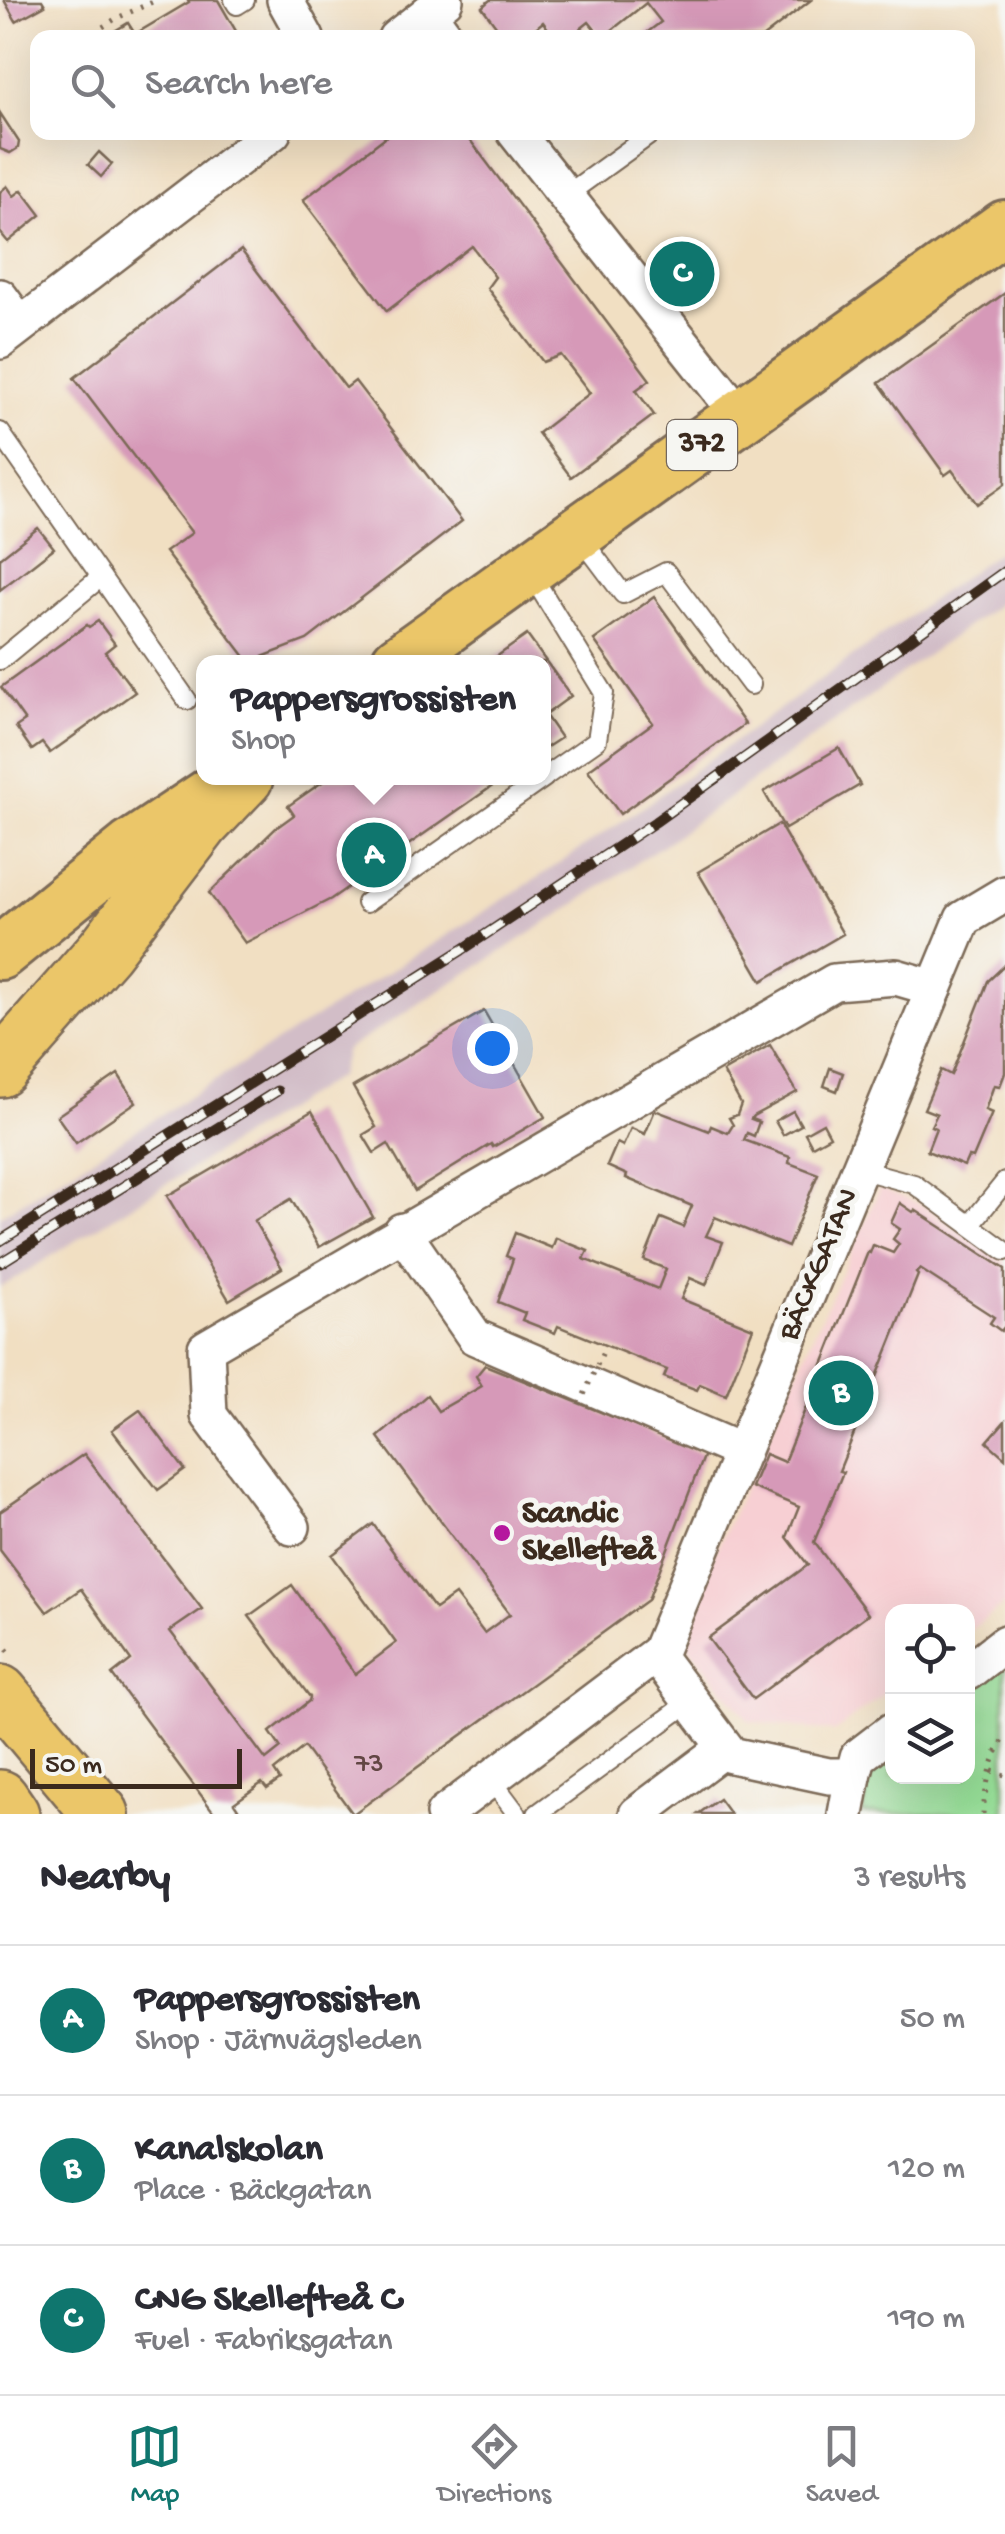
<!DOCTYPE html>
<html lang="en">
<head>
<meta charset="utf-8">
<style>
	body { margin:0; font-family:"Gochi Hand",sans-serif; background:#f2f2f3; color:#2b2b33 }
	.controls { position:absolute; right:30px; bottom:30px; display:grid; overflow:hidden; border-radius:20px; box-shadow:0 10px 40px #0002 }
	.controls button { width:90px; height:90px; display:grid; place-items:center; padding:0; border:0; border-bottom:2px solid #e1e1e2; background:#fff; color:#2b2b33; font:50px sans-serif }
	.scale { position:absolute; left:30px; bottom:25px; width:212px; box-sizing:border-box; padding-left:10px; border:5px solid #3b2a1e; border-top:0; font-size:28px; line-height:35px; white-space:nowrap; color:#3b2a1e; -webkit-text-stroke:8px #f6f6f2; paint-order:stroke }
	.you { position:absolute; left:492px; top:1048px; width:35px; height:35px; margin:-25px; border:8px solid #fff; border-radius:50%; background:#1a73e8; box-shadow:0 0 0 15px #1a73e833 }
	.badge { display:grid; place-items:center; width:65px; height:65px; border-radius:50%; background:#0f766e; color:#fff; font-size:32px; font-weight:700 }
	.pin { position:absolute; translate:-50% -50%; border:5px solid #fff; box-shadow:0 2px 10px #0006 }
	.popup { position:absolute; left:196px; top:655px; width:355px; height:130px; box-sizing:border-box; display:grid; place-content:center; border-radius:20px; background:#fff; filter:drop-shadow(0 2px 8px #0005); font-size:32px; white-space:nowrap; color:#7c7c81 }
	.popup b { font-size:38px; color:#2b2b33 }
	.popup::after { content:''; position:absolute; left:50%; top:100%; margin-left:-20px; border:20px solid transparent; border-top-color:#fff }
	.list { margin:0; padding:0; list-style:none }
	h2 { display:flex; justify-content:space-between; align-items:center; height:130px; margin:0; padding:0 40px; font-size:42px }
	h2 small { font-size:32px; font-weight:400; color:#7c7c81 }
	.list li { display:grid; grid-template-columns:65px 1fr auto; gap:30px; align-items:center; box-sizing:border-box; height:150px; padding:0 40px; border-top:2px solid #e1e1e2 }
	.list b { display:block; font-size:38px; white-space:nowrap }
	.list p { margin:0; font-size:32px; white-space:nowrap; color:#7c7c81 }
	.list em { font-size:32px; font-style:normal; color:#7c7c81 }
	.icon { flex:none; width:55px; height:55px; fill:none; stroke:currentColor; stroke-width:2; stroke-linecap:round; stroke-linejoin:round }
	.map { position:relative; flex:none; width:1005px; height:1814px; overflow:hidden }
	.search { position:absolute; background:#fff; box-shadow:0 10px 40px #0002; left:30px; right:30px; top:30px; height:110px; display:flex; align-items:center; gap:25px; box-sizing:border-box; padding:0 35px; border-radius:20px; color:#7c7c81; font-size:38px }
	.sheet { height:580px; background:#fff }
	nav { display:flex; justify-content:space-around; align-items:center; box-sizing:border-box; height:140px; border-top:2px solid #e1e1e2; background:#fff; font-size:28px; color:#7c7c81 }
	nav a { display:grid; justify-items:center; gap:5px }
	nav .on { color:#0f766e }
	.map>svg:first-child { display:block }
</style>
</head>
<body>
<div class="map">
<svg width="1005" height="1814" viewBox="0 0 1005 1814">
	<rect width="100%" height="100%" fill="#f6f6f2"/>
	<filter id="ink" filterUnits="userSpaceOnUse"><feTurbulence type="fractalNoise" baseFrequency=".01" numOctaves="2"/><feDisplacementMap in="SourceGraphic" scale="20" xChannelSelector="R" yChannelSelector="G"/><feConvolveMatrix kernelMatrix="1 2 1 2 8 2 1 2 1" color-interpolation-filters="sRGB"/></filter>
	<filter id="wash" filterUnits="userSpaceOnUse"><feTurbulence type="fractalNoise" baseFrequency=".0048" numOctaves="4" result="noise"/><feDisplacementMap in="SourceGraphic" scale="40" xChannelSelector="R" yChannelSelector="G"/><feGaussianBlur stdDeviation="2.25" result="paint"/><feColorMatrix in="noise" values="0 0 0 0 0 0 0 0 0 0 0 0 0 0 0 0 0 1.4 0 .05"/><feComposite in="paint" operator="in"/></filter>
	<g filter="url(#wash)">
		<rect width="100%" height="100%" fill="#f1dfc2"/>
		<path fill="#f7cfd3" d="M880 1188 925 1206 1005 1262V1604L968 1632V1612H892V1688L834 1732 749 1721 678 1634Z"/>
		<path fill="#d2bdc7" d="M1005 547V599L670 840 559 915 346 1050 339 1076 0 1288V1216L536 879 646 805Z"/>
		<path fill="#94db95" stroke="#68825a" stroke-width="2.5" d="M1005 1658V1814H862L872 1761 892 1745V1776H968V1687Z"/>
		<g id="blocks">
			<g fill="#d699b8">
				<path d="M4 0H42L45 5 16 21Z"/>
				<path d="M188 0H218L240 38H103L128 23 135 34 189 2Z"/>
				<path d="M490 0H811L762 38H648L645 34 661 22 646 3 602 38 589 22 569 38H555L543 22 523 38H505L482 7Z"/>
				<path d="M0 113 19 142 18 148 10 153 0 149Z"/>
				<path d="M392 132H464L650 380 636 390 654 415 571 477 538 433 590 393 561 355 543 362 487 288 495 277 472 246 387 311 303 200Z"/>
				<path d="M99 152 112 164 101 177 88 165Z"/>
				<path d="M7 186 14 196 22 190 41 215 8 242 0 232V192Z"/>
				<path d="M241 250 346 388 355 381 462 521 307 640 249 662 165 552 192 533 74 378Z"/>
				<path d="M1005 293V484L977 504 952 470 945 475 879 383Z"/>
				<path d="M38 528 54 548 0 590V558Z"/>
				<path d="M654 597 745 724 620 814 588 770 653 723 594 640Z"/>
				<path d="M98 621 115 644 105 652 135 692 50 753 42 743 32 750 16 727 25 721 1 687 87 625 89 627Z"/>
				<path d="M527 635 571 696 545 715 561 738 544 749V662H489Z"/>
				<path d="M839 748 860 785 785 829 764 792Z"/>
				<path d="M328 778H504L331 899 245 943 209 893 276 828 294 815 288 806Z"/>
				<path d="M779 824 843 934 762 981 698 872Z"/>
				<path d="M1005 965V1073L1000 1086 994 1085 985 1110 992 1113 973 1158 968 1157 964 1166 927 1151 936 1128 931 1126 937 1114 924 1109 941 1070 951 1075 988 981Z"/>
				<path d="M484 1011 545 1117 493 1147 491 1144 415 1191 388 1144 374 1153 363 1135 376 1127 353 1087Z"/>
				<path d="M770 1045 797 1092 753 1116 751 1119 759 1122 754 1136 747 1133 744 1140 790 1157 789 1163 818 1174 788 1247 715 1217 706 1236 723 1242 706 1285 690 1278 681 1299 753 1328 726 1395 700 1384 697 1390 664 1377 667 1370 558 1326 555 1333 522 1320 525 1313 498 1302 513 1259 506 1256 515 1233 552 1248 556 1238 588 1251 584 1259 658 1289 666 1269 644 1260 661 1218 683 1227 692 1206 626 1178 627 1175 607 1166 617 1143 623 1146 631 1128 645 1134 655 1110 709 1131 711 1126 728 1133 733 1125 729 1118 737 1115 741 1104 723 1072Z"/>
				<path d="M830 1068 843 1073 837 1091 824 1086Z"/>
				<path d="M118 1074 136 1102 76 1143 57 1116Z"/>
				<path d="M312 1111 373 1217 319 1247 291 1199 254 1221 282 1268 229 1300 167 1196Z"/>
				<path d="M793 1111 801 1125 783 1135 775 1121Z"/>
				<path d="M823 1123 830 1136 812 1146 805 1133Z"/>
				<path d="M900 1203 913 1212 915 1210 1005 1269V1326L1001 1331 990 1323 994 1317 920 1269 916 1273 918 1275 839 1471 843 1472 814 1542 868 1614 753 1699 708 1638 808 1565 787 1537 799 1507 751 1487 765 1454 784 1462 868 1252 870 1253 873 1245 893 1253 899 1244 893 1239 900 1229 891 1223Z"/>
				<path d="M485 1365 704 1454 648 1600 353 1814 304 1747 274 1771 280 1780 267 1789 262 1783 234 1803 238 1809 232 1814H215L112 1675 131 1660 81 1589 47 1612 0 1550V1512L84 1454 202 1609 170 1631 266 1760 281 1748 270 1732 309 1701 310 1697 249 1616 292 1585 355 1674 396 1643 332 1555 373 1524 435 1609 455 1595 484 1633 510 1614 378 1437 427 1395 438 1411 482 1386 476 1376Z"/>
				<path d="M140 1410 185 1470 158 1490 112 1430Z"/>
				<path d="M1005 1421V1458L987 1442Z"/>
				<path d="M719 1799 730 1814H698Z"/>
			</g>
		</g>
	</g>
	<g filter="url(#ink)">
		<use href="#blocks" fill-opacity="0" stroke="#7b6957" stroke-width="2.5"/>
		<g fill="none" stroke-linecap="round" stroke-linejoin="round">
			<defs>
				<g id="service">
					<path d="M234 0 237 5 245 0"/>
					<path d="M565 196 648 136 645 132"/>
					<path d="M0 432 187 700"/>
					<path d="M581 538 623 594 666 572 751 685"/>
					<path d="M531 574 604 693 597 740 544 777"/>
					<path d="M0 660 101 577"/>
					<path d="M366 903 544 778"/>
					<path d="M859 1169 914 1184 1005 1251"/>
					<path d="M970 1225 1005 1182"/>
					<path d="M490 1778 517 1814"/>
					<path d="M537 1814 690 1702"/>
				</g>
				<g id="minor">
					<path d="M285 0 306 38"/>
					<path d="M428 13 446 38"/>
					<path d="M396 38 445 0"/>
					<path d="M515 132 741 417"/>
					<path d="M0 297 8 308 16 328"/>
					<path d="M0 341 273 132"/>
					<path d="M402 1231 475 1337 742 1452"/>
					<path d="M292 1527 209 1415 206 1348 834 982 896 977 934 988"/>
					<path d="M656 1655 731 1755 829 1776H853L858 1757 892 1731"/>
					<path d="M968 1672 1005 1643"/>
					<path d="M444 1814 659 1652 963 919 1005 894"/>
					<path d="M637 1814 725 1748"/>
					<path d="M846 1814 853 1776"/>
				</g>
				<g id="primary">
					<path d="M398 662 1005 227"/>
					<path d="M0 953 130 848 226 784"/>
				</g>
				<g id="trunk">
					<path d="M0 1069 104 951 202 823 245 778"/>
					<path d="M0 1693 101 1814"/>
					<path d="M0 1798 11 1814"/>
				</g>
			</defs>
			<use href="#service" stroke="#7b6957" stroke-width="22"/>
			<use href="#minor" stroke="#7b6957" stroke-width="40"/>
			<use href="#primary" stroke="#7b6957" stroke-width="58"/>
			<use href="#trunk" stroke="#7b6957" stroke-width="60"/>
			<g stroke="#7b6957" stroke-width="5" stroke-dasharray="2.5 8" stroke-linecap="butt">
				<path d="M85 38 117 18 157 0"/>
				<path d="M0 1641 10 1653"/>
				<path d="M992 1771 1005 1775"/>
				<path d="M983 1814C984 1794 992 1753 1005 1738"/>
			</g>
			<use href="#service" stroke="#fff" stroke-width="18"/>
			<use href="#minor" stroke="#fff" stroke-width="35"/>
			<use href="#primary" stroke="#ebc669" stroke-width="52"/>
			<use href="#trunk" stroke="#ebc669" stroke-width="55"/>
			<defs>
				<g id="rail">
					<path d="M0 1241 462 950 655 822 1005 571"/>
					<path d="M0 1263 277 1091"/>
				</g>
			</defs>
			<use href="#rail" stroke="#3b2a1e" stroke-width="11"/>
			<use href="#rail" stroke="#f6f6f2" stroke-width="8" stroke-dasharray="22" stroke-linecap="butt"/>
			<path stroke="#7b6957" stroke-width="5" stroke-dasharray="2.5 8" stroke-linecap="butt" d="M580 1404 606 1345"/>
		</g>
	</g>
	<circle fill="#b5179e" stroke="#f6f6f2" stroke-width="4" cx="502" cy="1533" r="10"/>
	<g text-anchor="middle" dominant-baseline="central" stroke-width="10" stroke-linejoin="round" paint-order="stroke">
		<g font-size="28" fill="#624644">
			<text x="369" y="1765">73</text>
		</g>
		<rect fill="#f6f6f2" stroke="#73675e" stroke-width="2.5" x="667" y="420" width="70" height="50" rx="8"/>
		<g font-size="30" font-weight="bold" fill="#3b2a1e">
			<text x="702" y="445">372</text>
		</g>
		<g font-size="32" fill="#3b2a1e" stroke="#f6f6f2">
			<text transform="translate(820 1265) rotate(-67)">BÄCKGATAN</text>
		</g>
		<g font-size="32" font-weight="bold" fill="#3b2a1e" stroke="#f6f6f2" text-anchor="start">
			<text x="522" y="1515">Scandic<tspan x="522" dy="37">Skellefteå</tspan></text>
		</g>
	</g>
</svg>
<div class="controls">
<button><svg class="icon" aria-label="locate" viewBox="0 0 24 24"><circle cx="12" cy="12" r="6"/><path d="M12 2v4M12 18v4M2 12h4M18 12h4"/></svg></button>
<button><svg class="icon" aria-label="layers" viewBox="0 0 24 24"><path d="M12 4l9 5-9 5-9-5zM3 14l9 5 9-5"/></svg></button>
</div>
<div class="scale">50 m</div>
<div class="you"></div>
<div class="pin badge" style="left:374px;top:855px">A</div>
<div class="popup"><b>Pappersgrossisten</b>Shop</div>
<div class="pin badge" style="left:841px;top:1393px">B</div>
<div class="pin badge" style="left:682px;top:274px">C</div>
<div class="search"><svg class="icon" aria-label="search" viewBox="0 0 24 24"><circle cx="10" cy="10" r="6"/><path d="M15 15l6 6"/></svg>Search here</div>
</div>
<section class="sheet">
<h2>Nearby<small>3 results</small></h2>
<ul class="list">
<li><span class="badge">A</span><div><b>Pappersgrossisten</b><p>Shop · Järnvägsleden</p></div><em>50 m</em></li>
<li><span class="badge">B</span><div><b>Kanalskolan</b><p>Place · Bäckgatan</p></div><em>120 m</em></li>
<li><span class="badge">C</span><div><b>CNG Skellefteå C</b><p>Fuel · Fabriksgatan</p></div><em>190 m</em></li>
</ul>
</section>
<nav>
<a class="on"><svg class="icon" aria-label="map" viewBox="0 0 24 24"><path d="M3 6l6-2 6 2 6-2v14l-6 2-6-2-6 2zM9 4v14M15 6v14"/></svg>Map</a>
<a><svg class="icon" aria-label="directions" viewBox="0 0 24 24"><path d="M12 3l9 9-9 9-9-9zM9 14v-3h6M13 9l2 2-2 2"/></svg>Directions</a>
<a><svg class="icon" aria-label="saved" viewBox="0 0 24 24"><path d="M7 4h10v16l-5-4-5 4z"/></svg>Saved</a>
</nav>
</body>
</html>
